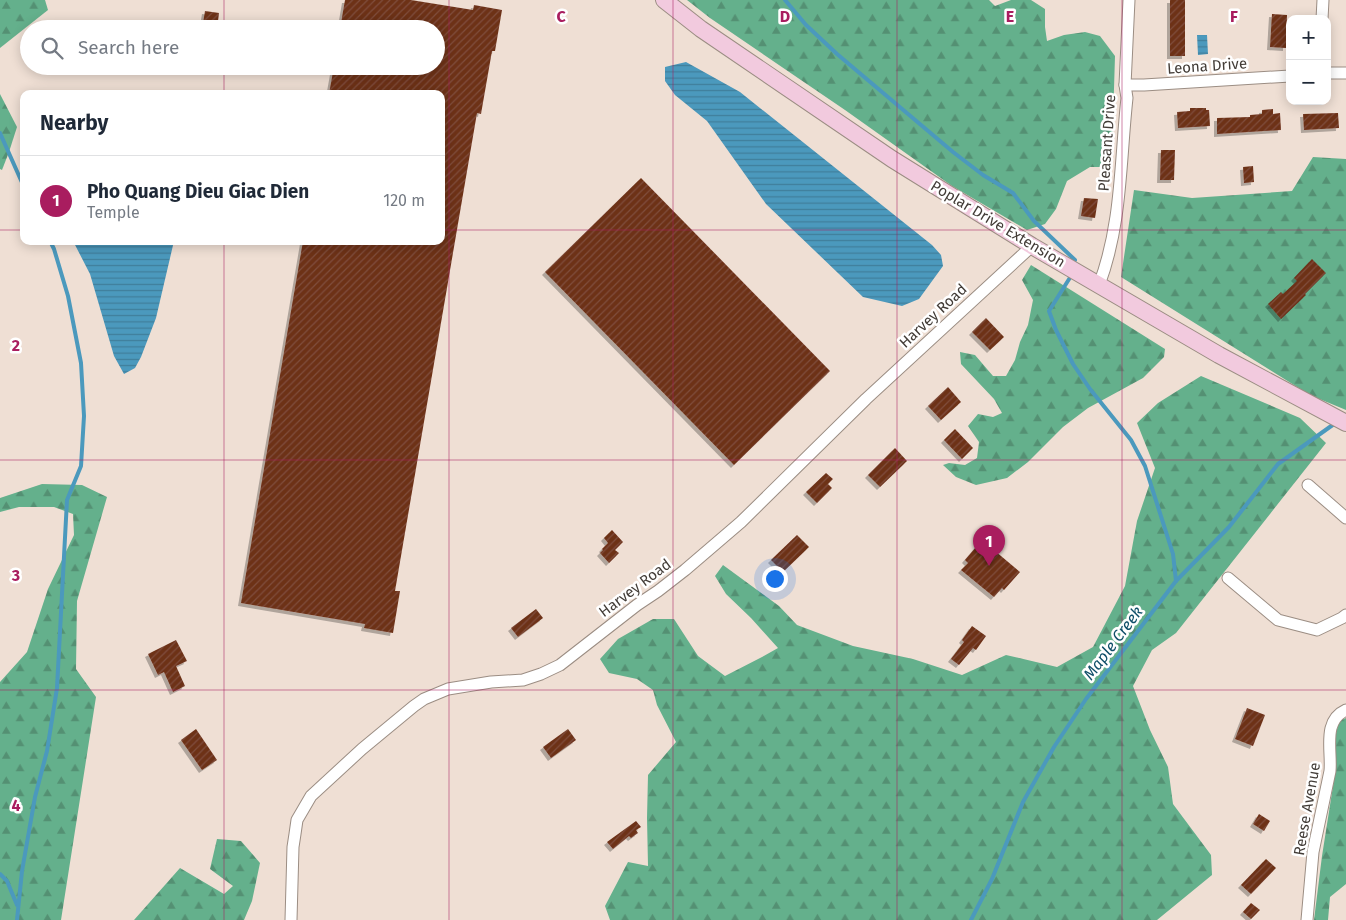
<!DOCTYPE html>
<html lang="en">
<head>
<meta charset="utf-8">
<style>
	body { margin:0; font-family:"Fira Sans",sans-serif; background:#f6f6f7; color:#1f2937 }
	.controls { position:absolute; right:15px; top:15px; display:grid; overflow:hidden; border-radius:10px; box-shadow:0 2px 12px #0003 }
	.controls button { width:45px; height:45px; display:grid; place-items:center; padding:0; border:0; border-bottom:1px solid #e0e1e3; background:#fff; color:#1f2937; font:25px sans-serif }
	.you { position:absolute; left:774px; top:578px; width:18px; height:18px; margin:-12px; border:4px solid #fff; border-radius:50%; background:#1a73e8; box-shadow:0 0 0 8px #1a73e833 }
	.badge { display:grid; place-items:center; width:32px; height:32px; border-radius:50%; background:#a91d5f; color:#fff; font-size:16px; font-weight:700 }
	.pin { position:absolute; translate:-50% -41px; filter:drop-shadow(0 1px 2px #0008) }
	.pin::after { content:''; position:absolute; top:26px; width:18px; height:15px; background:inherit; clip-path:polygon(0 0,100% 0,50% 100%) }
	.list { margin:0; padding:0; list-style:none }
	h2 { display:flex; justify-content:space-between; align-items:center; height:65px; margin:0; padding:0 20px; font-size:21px }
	h2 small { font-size:16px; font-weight:400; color:#747a83 }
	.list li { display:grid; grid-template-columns:32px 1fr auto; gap:15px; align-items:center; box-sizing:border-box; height:90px; padding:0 20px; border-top:1px solid #e0e1e3 }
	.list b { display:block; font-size:19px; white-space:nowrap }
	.list p { margin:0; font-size:16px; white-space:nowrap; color:#747a83 }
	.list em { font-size:16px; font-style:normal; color:#747a83 }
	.icon { flex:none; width:28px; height:28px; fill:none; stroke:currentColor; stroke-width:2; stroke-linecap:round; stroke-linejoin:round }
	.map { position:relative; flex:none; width:1346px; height:920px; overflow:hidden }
	.search { position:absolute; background:#fff; box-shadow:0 2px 12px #0003; left:20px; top:20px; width:425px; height:55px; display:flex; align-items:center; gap:12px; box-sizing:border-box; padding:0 18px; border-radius:28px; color:#747a83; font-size:19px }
	.panel { position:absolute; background:#fff; box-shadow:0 2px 12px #0003; left:20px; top:90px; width:425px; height:155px; border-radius:10px }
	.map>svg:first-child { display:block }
</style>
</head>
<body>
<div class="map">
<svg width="1346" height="920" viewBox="0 0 1346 920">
	<defs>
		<pattern id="forest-firs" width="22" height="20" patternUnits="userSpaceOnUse" patternTransform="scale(1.25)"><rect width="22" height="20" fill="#64b08c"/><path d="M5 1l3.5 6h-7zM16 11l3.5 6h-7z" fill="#549073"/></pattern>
		<pattern id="water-rules" width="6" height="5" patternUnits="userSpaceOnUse" patternTransform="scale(1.25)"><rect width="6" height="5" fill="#4b99bd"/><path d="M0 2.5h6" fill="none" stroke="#407e9a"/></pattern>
		<pattern id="building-hatch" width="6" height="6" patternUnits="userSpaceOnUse" patternTransform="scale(1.25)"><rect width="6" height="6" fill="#6d3019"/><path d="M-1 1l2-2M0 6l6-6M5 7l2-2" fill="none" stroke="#7f4e3b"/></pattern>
		<filter id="shadow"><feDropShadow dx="-3" dy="3" stdDeviation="0" flood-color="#0004"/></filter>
	</defs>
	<rect width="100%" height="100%" fill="#efdfd4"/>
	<g fill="url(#forest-firs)">
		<path d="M0 0H45L48 10 0 48Z"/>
		<path d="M687 0H989L995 6 1011 0H1031L1045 9V27L1047 41 1064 35 1085 32 1100 36 1115 56 1112 154 1108 167H1090L1067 181 1056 209 1045 224 1027 230 952 186 845 110 710 18Z"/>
		<path d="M0 94 17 127 9 152 2 170 0 169Z"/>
		<path d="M1313 157 1346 159V410L1310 395 1121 277 1134 190 1192 198 1292 191Z"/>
		<path d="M1031 265 1165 349 1164 357 1143 378 1088 408 1063 427 1028 462 1007 478 976 485 956 477 943 465 949 463 965 465 977 458 979 442 968 426 978 414 993 417 1002 413 994 399 961 364 960 352 975 355 993 376H1006L1015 360 1020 342 1028 325 1033 300 1022 280Z"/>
		<path d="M1201 376 1300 418 1326 443 1176 633 1152 650 1133 686 1150 730 1168 767 1173 804 1211 855 1212 875 1157 920H610L605 906 628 862 648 866 647 818 648 775 676 742 657 705 653 690 637 679 609 673 600 659 618 639 653 619H674L698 656 725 676 762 657 778 648 751 618 726 594 715 576 723 565 779 606 797 625 853 646 913 659 962 675 1006 655 1057 667 1093 647 1125 586 1137 521 1155 468 1137 423 1158 403Z"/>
		<path d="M42 484 82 485 107 497 77 601 76 669 96 697 61 920H0V682L27 652 48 589 74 535 73 514 54 507H19L0 512V498Z"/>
		<path d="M1346 718V884L1330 897 1328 920H1314L1322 856 1336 767 1334 742 1339 721Z"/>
		<path d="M217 839 241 841 260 863 252 901 244 920H134L180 868 224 894 233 886 210 869Z"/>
	</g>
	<g fill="url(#water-rules)">
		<path d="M1197 35H1207L1208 54 1198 55Z"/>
		<path d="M686 62 740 92 932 245 941 255 943 266 919 299 902 306 863 297 766 204 707 121 675 95 665 81V67Z"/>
		<path d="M73 241H174L156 318 141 357 135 368 124 374 114 356 90 274Z"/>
	</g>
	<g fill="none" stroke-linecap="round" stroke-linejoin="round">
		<g stroke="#4b99bd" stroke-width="4">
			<path d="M785 0 806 25 837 54 953 152 983 175 1013 193 1034 221 1075 260"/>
			<path d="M0 133 24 187"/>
			<path d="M1071 276 1049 311 1056 330 1073 364 1090 389 1131 440 1145 466 1173 554 1176 581"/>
			<path d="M0 874 7 881 17 905"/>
			<path d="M17 920 22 871 35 797 47 751 57 688 67 500 81 466 84 416 81 363 68 296 54 249 50 241"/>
			<path d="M971 920 992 879 1023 802 1054 747 1086 699 1176 581 1229 527 1278 464 1334 424"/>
		</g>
	</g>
	<g fill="url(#building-hatch)" filter="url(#shadow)">
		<path d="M345 0H411L473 10 474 5 502 10 495 51H492L481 114 477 113 395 591H400L393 633 364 628 365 624 241 603 303 241H441V94H329L334 66H436V29H340Z"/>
		<rect x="1170" y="0" width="15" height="56"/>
		<path d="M205 11 219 13 217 29H202Z"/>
		<path d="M1272 14 1287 15 1286 48 1270 47Z"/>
		<path d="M1190 108H1206V110H1209L1210 126 1178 128 1177 112 1190 111Z"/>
		<path d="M1273 109V114L1280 113 1281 130 1217 134V118L1250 117V115L1262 114V110Z"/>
		<path d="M1338 113 1339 128 1304 130 1303 114Z"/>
		<path d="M1161 150H1175L1174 180H1160Z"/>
		<path d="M1253 166 1254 182 1244 183 1243 167Z"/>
		<path d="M641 178 830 371 734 465 545 272Z"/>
		<path d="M1084 198 1098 199 1095 218 1081 216Z"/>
		<path d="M1312 259 1326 273 1305 294 1306 295 1281 319 1268 304 1281 292 1283 294 1297 281 1294 278Z"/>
		<path d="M986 318 1004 337 990 350 972 332Z"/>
		<path d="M948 387 961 402 941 420 928 406Z"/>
		<path d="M955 429 973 448 962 459 944 440Z"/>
		<path d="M895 448 907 461 880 487 868 475Z"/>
		<path d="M826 473 833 479 828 484 832 488 817 503 806 492Z"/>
		<path d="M612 530 623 542 615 550 619 553 609 563 600 553 603 550 602 549 608 543 604 538Z"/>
		<path d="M797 535 809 547 783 572 771 560Z"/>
		<path d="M982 540 1020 572 1004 590 1002 588 994 597 961 570 968 563 965 560Z"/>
		<path d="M536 609 543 618 518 637 511 628Z"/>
		<path d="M972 626 986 636 976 650 973 648 959 665 951 659 964 642 962 640Z"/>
		<path d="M176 640 187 661 176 666 185 686 173 692 164 672 158 675 148 654Z"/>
		<path d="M1247 708 1265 715 1253 746 1235 739Z"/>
		<path d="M196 729 217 760 202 770 181 740Z"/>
		<path d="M568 729 576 740 551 758 543 747Z"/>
		<path d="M1259 814 1270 821 1264 831 1253 824Z"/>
		<path d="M636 821 641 827 636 830 638 833 631 838 629 836 613 849 607 842Z"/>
		<path d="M1266 859 1276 868 1251 894 1241 885Z"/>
		<path d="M1251 903 1260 910 1251 919 1243 912Z"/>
	</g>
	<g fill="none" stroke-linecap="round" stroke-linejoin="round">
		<defs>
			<g id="street">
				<path d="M1322 19 1323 0"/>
				<path d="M1327 73H1346"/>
				<path d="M1125 85H1144L1290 76"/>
				<path d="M1099 285C1122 224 1120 162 1127 98L1125 85 1129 0"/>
				<path d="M1308 485 1346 518"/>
				<path d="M1228 578 1278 620 1317 630 1342 618 1346 615"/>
				<path d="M291 920 293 847 295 834 297 820 311 796 362 749 414 706 424 699 448 689 491 682 523 680 541 674 560 665 637 605 658 591 685 570 741 522 866 399 1032 246"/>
				<path d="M1307 920 1313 852 1330 771C1332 750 1322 721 1346 710"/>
			</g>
			<path id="secondary" d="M664 0 701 29 892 159 1032 246 1219 355 1346 423"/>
		</defs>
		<use href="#street" stroke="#9b8d83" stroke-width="13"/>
		<use href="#secondary" stroke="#9b8d83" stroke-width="18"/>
		<use href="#street" stroke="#fff" stroke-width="11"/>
		<use href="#secondary" stroke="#f2cade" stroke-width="16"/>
	</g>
	<path fill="none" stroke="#a91d5f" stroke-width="1" stroke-opacity="0.55" d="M224 0V29M449 0V920M673 0V920M897 0V920M1122 0V920M224 66V94M0 230H24M441 230H1346M224 241V920M0 460H1346M0 690H1346"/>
	<g text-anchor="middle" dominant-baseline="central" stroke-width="5" stroke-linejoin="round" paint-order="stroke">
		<g font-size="15" fill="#423c37" stroke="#fff">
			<text transform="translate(1207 66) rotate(-4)">Leona Drive</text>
			<text transform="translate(1107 143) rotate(-86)">Pleasant Drive</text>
			<text transform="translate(998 224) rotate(31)">Poplar Drive Extension</text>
			<text transform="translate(933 316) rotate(-43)">Harvey Road</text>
			<text transform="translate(635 588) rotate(-37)">Harvey Road</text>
			<text transform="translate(1307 809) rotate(-80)">Reese Avenue</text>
		</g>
		<g font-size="16" font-style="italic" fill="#104f69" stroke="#fff">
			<text transform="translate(1113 643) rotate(-53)">Maple Creek</text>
		</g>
	</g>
	<g font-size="16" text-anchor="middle" font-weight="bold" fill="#a91d5f" stroke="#fff" stroke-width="5" stroke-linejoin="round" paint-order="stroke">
		<text x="561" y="22">C</text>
		<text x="785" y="22">D</text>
		<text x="1010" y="22">E</text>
		<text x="1234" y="22">F</text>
		<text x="16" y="351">2</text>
		<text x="16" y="581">3</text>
		<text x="16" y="811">4</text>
	</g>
</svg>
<div class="controls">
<button>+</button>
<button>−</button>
</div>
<div class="you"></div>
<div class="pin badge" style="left:989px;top:566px">1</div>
<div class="search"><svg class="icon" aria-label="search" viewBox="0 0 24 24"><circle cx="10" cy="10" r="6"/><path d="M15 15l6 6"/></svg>Search here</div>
<section class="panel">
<h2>Nearby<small></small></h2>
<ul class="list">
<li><span class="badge">1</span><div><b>Pho Quang Dieu Giac Dien</b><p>Temple</p></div><em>120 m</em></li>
</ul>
</section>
</div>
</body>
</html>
